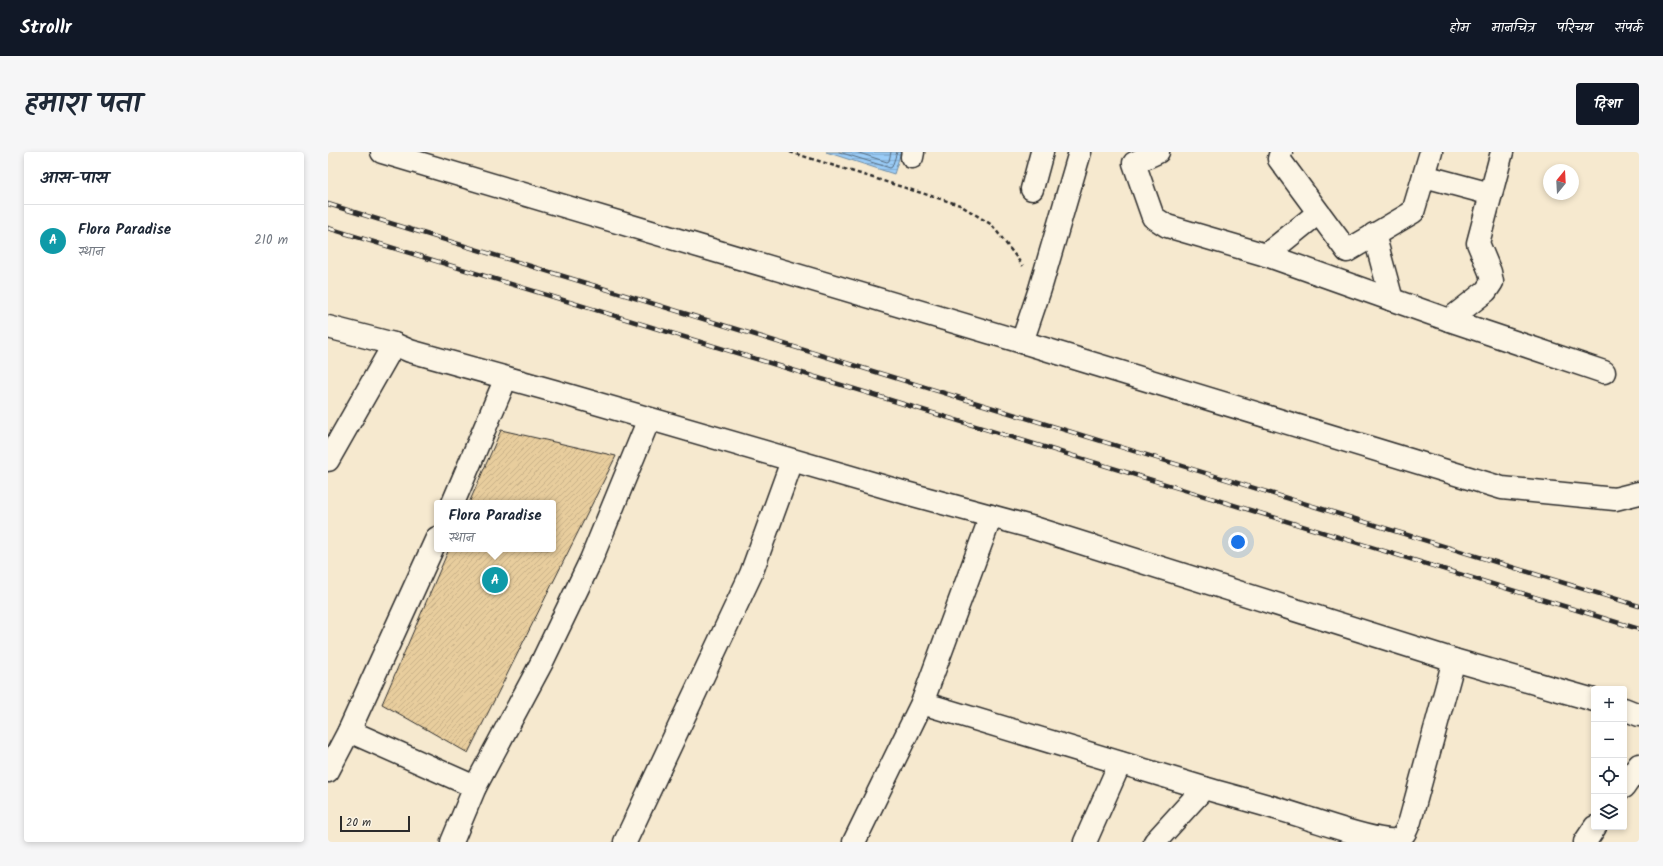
<!DOCTYPE html>
<html lang="hi">
<head>
<meta charset="utf-8">
<style>
	body { margin:0; font-family:Kalam,"Playpen Sans Deva",sans-serif; background:#f6f6f7; color:#1f2937 }
	.controls { position:absolute; right:12px; bottom:12px; display:grid; overflow:hidden; border-radius:4px; box-shadow:0 2px 6px #0003 }
	.controls button { width:36px; height:36px; display:grid; place-items:center; padding:0; border:0; border-bottom:1px solid #e0e1e3; background:#fff; color:#1f2937; font:20px sans-serif }
	.compass { position:absolute; left:1215px; top:12px; width:36px; height:36px; border-radius:50%; background:#fff; box-shadow:0 2px 6px #0003; rotate:18deg }
	.scale { position:absolute; left:12px; bottom:10px; width:70px; box-sizing:border-box; padding-left:4px; border:2px solid #2b2b2b; border-top:0; font-size:11px; line-height:14px; white-space:nowrap; color:#2b2b2b; -webkit-text-stroke:3px #fcf5e5; paint-order:stroke }
	.you { position:absolute; left:910px; top:390px; width:14px; height:14px; margin:-10px; border:3px solid #fff; border-radius:50%; background:#1a73e8; box-shadow:0 0 0 6px #1a73e833 }
	.badge { display:grid; place-items:center; width:26px; height:26px; border-radius:50%; background:#111827; color:#fff; font-size:13px; font-weight:700 }
	.pin { position:absolute; translate:-50% -50%; border:2px solid #fff; box-shadow:0 1px 4px #0006 }
	.popup { position:absolute; left:106px; top:348px; width:122px; height:52px; box-sizing:border-box; display:grid; place-content:center; border-radius:4px; background:#fff; filter:drop-shadow(0 1px 3px #0005); font-size:13px; white-space:nowrap; color:#747a83 }
	.popup b { font-size:15px; color:#1f2937 }
	.popup::after { content:''; position:absolute; left:50%; top:100%; margin-left:-8px; border:8px solid transparent; border-top-color:#fff }
	.list { margin:0; padding:0; list-style:none }
	h2 { display:flex; justify-content:space-between; align-items:center; height:52px; margin:0; padding:0 16px; font-size:17px }
	h2 small { font-size:13px; font-weight:400; color:#747a83 }
	.list li { display:grid; grid-template-columns:26px 1fr auto; gap:12px; align-items:center; box-sizing:border-box; height:72px; padding:0 16px; border-top:1px solid #e0e1e3 }
	.list b { display:block; font-size:15px; white-space:nowrap }
	.list p { margin:0; font-size:13px; white-space:nowrap; color:#747a83 }
	.list em { font-size:13px; font-style:normal; color:#747a83 }
	.icon { flex:none; width:22px; height:22px; fill:none; stroke:currentColor; stroke-width:2; stroke-linecap:round; stroke-linejoin:round }
	.map { position:relative; flex:none; width:1311px; height:690px; overflow:hidden; border-radius:4px }
	header { display:flex; align-items:center; gap:24px; box-sizing:border-box; height:56px; padding:0 20px; background:#111827; color:#fff }
	header strong { font-size:19px }
	nav { display:flex; gap:22px; margin-inline-start:auto; font-size:14px }
	.intro { display:flex; align-items:center; justify-content:space-between; box-sizing:border-box; height:96px; padding:0 24px }
	h1 { margin:0; font-size:28px }
	.button { padding:10px 18px; border-radius:4px; background:#111827; color:#fff; font-size:14px; font-weight:700 }
	main { display:flex; gap:24px; padding:0 24px }
	aside { flex:1; background:#fff; border-radius:4px; box-shadow:0 2px 6px #0003 }
	.map>svg:first-child { display:block }
</style>
</head>
<body>
<header>
<strong>Strollr</strong>
<nav><a>होम</a><a>मानचित्र</a><a>परिचय</a><a>संपर्क</a></nav>
</header>
<div class="intro"><h1>हमारा पता</h1><a class="button">दिशा</a></div>
<main>
<aside>
<h2>आस-पास<small></small></h2>
<ul class="list">
<li><span class="badge" style="background:#0f9aa8">A</span><div><b>Flora Paradise</b><p>स्थान</p></div><em>210 m</em></li>
</ul>
</aside>
<div class="map">
<svg width="1311" height="690" viewBox="0 0 1311 690">
	<defs>
		<pattern id="water-rules" width="6" height="5" patternUnits="userSpaceOnUse"><rect width="6" height="5" fill="#9accf7"/><path d="M0 2.5h6" fill="none" stroke="#85afd4"/></pattern>
		<pattern id="building-hatch" width="6" height="6" patternUnits="userSpaceOnUse"><rect width="6" height="6" fill="#e8cd9d"/><path d="M-1 1l2-2M0 6l6-6M5 7l2-2" fill="none" stroke="#c7b087"/></pattern>
	</defs>
	<rect width="100%" height="100%" fill="#f6e9cf"/>
	<filter id="ink" filterUnits="userSpaceOnUse"><feTurbulence type="fractalNoise" baseFrequency=".025" numOctaves="2"/><feDisplacementMap in="SourceGraphic" scale="8" xChannelSelector="R" yChannelSelector="G"/><feConvolveMatrix kernelMatrix="1 2 1 2 8 2 1 2 1" color-interpolation-filters="sRGB"/></filter>
	<g filter="url(#ink)">
		<path fill="url(#water-rules)" stroke="#6e8ca5" d="M498 0H573L566 22Z"/>
		<g fill="none" stroke-linecap="round" stroke-linejoin="round">
			<g stroke="#576b7d" stroke-width="1">
				<path d="M511 0 562 16 564 15 569 0"/>
				<path d="M528 0 559 10 561 9 563 0"/>
			</g>
		</g>
		<path fill="url(#building-hatch)" stroke="#2b2b2b" d="M173 278 288 304 140 601 54 552 121 397H225V351H141Z"/>
		<g fill="none" stroke-linecap="round" stroke-linejoin="round">
			<defs>
				<g id="minor">
					<path d="M830 0 806 11 825 65 839 74 938 103 1121 168 1276 220"/>
					<path d="M953 0 951 7 1019 99 1085 60 1103 0"/>
					<path d="M584 5 585 0"/>
					<path d="M1096 24 1163 42"/>
					<path d="M704 37 714 0"/>
					<path d="M1046 82 1064 148"/>
					<path d="M938 103 990 61"/>
					<path d="M1121 168 1158 139 1164 130 1162 120 1150 91 1174 0"/>
					<path d="M0 175 66 192 82 199 226 239 578 341 703 375 1126 508 1266 548"/>
					<path d="M694 190 712 137 752 0"/>
					<path d="M0 308 66 192"/>
					<path d="M125 351 178 226"/>
					<path d="M594 551 876 636"/>
					<path d="M1296 557 1311 563"/>
					<path d="M21 579 147 635"/>
					<path d="M0 619 21 579 109 386"/>
					<path d="M1296 635 1311 613"/>
					<path d="M124 690 147 635 214 510 263 408 321 267"/>
					<path d="M297 690 423 422 464 309"/>
					<path d="M526 690 594 551 663 364"/>
					<path d="M757 690 792 611"/>
					<path d="M827 690 876 636C911 646 947 655 982 667 1001 673 1050 690 1068 688 1077 684 1078 678 1082 669L1126 508"/>
					<path d="M1257 690 1267 675"/>
				</g>
				<path id="major" d="M54 0 694 190 1174 336 1287 347 1311 341"/>
			</defs>
			<use href="#minor" stroke="#2b2b2b" stroke-width="25"/>
			<use href="#major" stroke="#2b2b2b" stroke-width="25"/>
			<path stroke="#2b2b2b" stroke-width="2.5" stroke-dasharray="4 3" stroke-linecap="butt" d="M462 0 632 53 664 73 695 114"/>
			<use href="#minor" stroke="#fcf5e5" stroke-width="22"/>
			<use href="#major" stroke="#fcf5e5" stroke-width="22"/>
			<defs>
				<g id="rail">
					<path d="M0 52 1311 454"/>
					<path d="M0 76 1311 477"/>
				</g>
			</defs>
			<use href="#rail" stroke="#2b2b2b" stroke-width="4.5"/>
			<use href="#rail" stroke="#fcf5e5" stroke-width="3" stroke-dasharray="9" stroke-linecap="butt"/>
		</g>
	</g>
</svg>
<div class="controls">
<button>+</button>
<button>−</button>
<button><svg class="icon" aria-label="locate" viewBox="0 0 24 24"><circle cx="12" cy="12" r="6"/><path d="M12 2v4M12 18v4M2 12h4M18 12h4"/></svg></button>
<button><svg class="icon" aria-label="layers" viewBox="0 0 24 24"><path d="M12 4l9 5-9 5-9-5zM3 14l9 5 9-5"/></svg></button>
</div>
<svg class="compass" viewBox="-18 -18 36 36"><path d="M0-13l5 13h-10z" fill="#e53935"/><path d="M0 13l5-13h-10z" fill="#747a83"/></svg>
<div class="scale">20 m</div>
<div class="you"></div>
<div class="pin badge" style="left:167px;top:428px;background:#0f9aa8">A</div>
<div class="popup"><b>Flora Paradise</b>स्थान</div>
</div>
</main>
</body>
</html>
